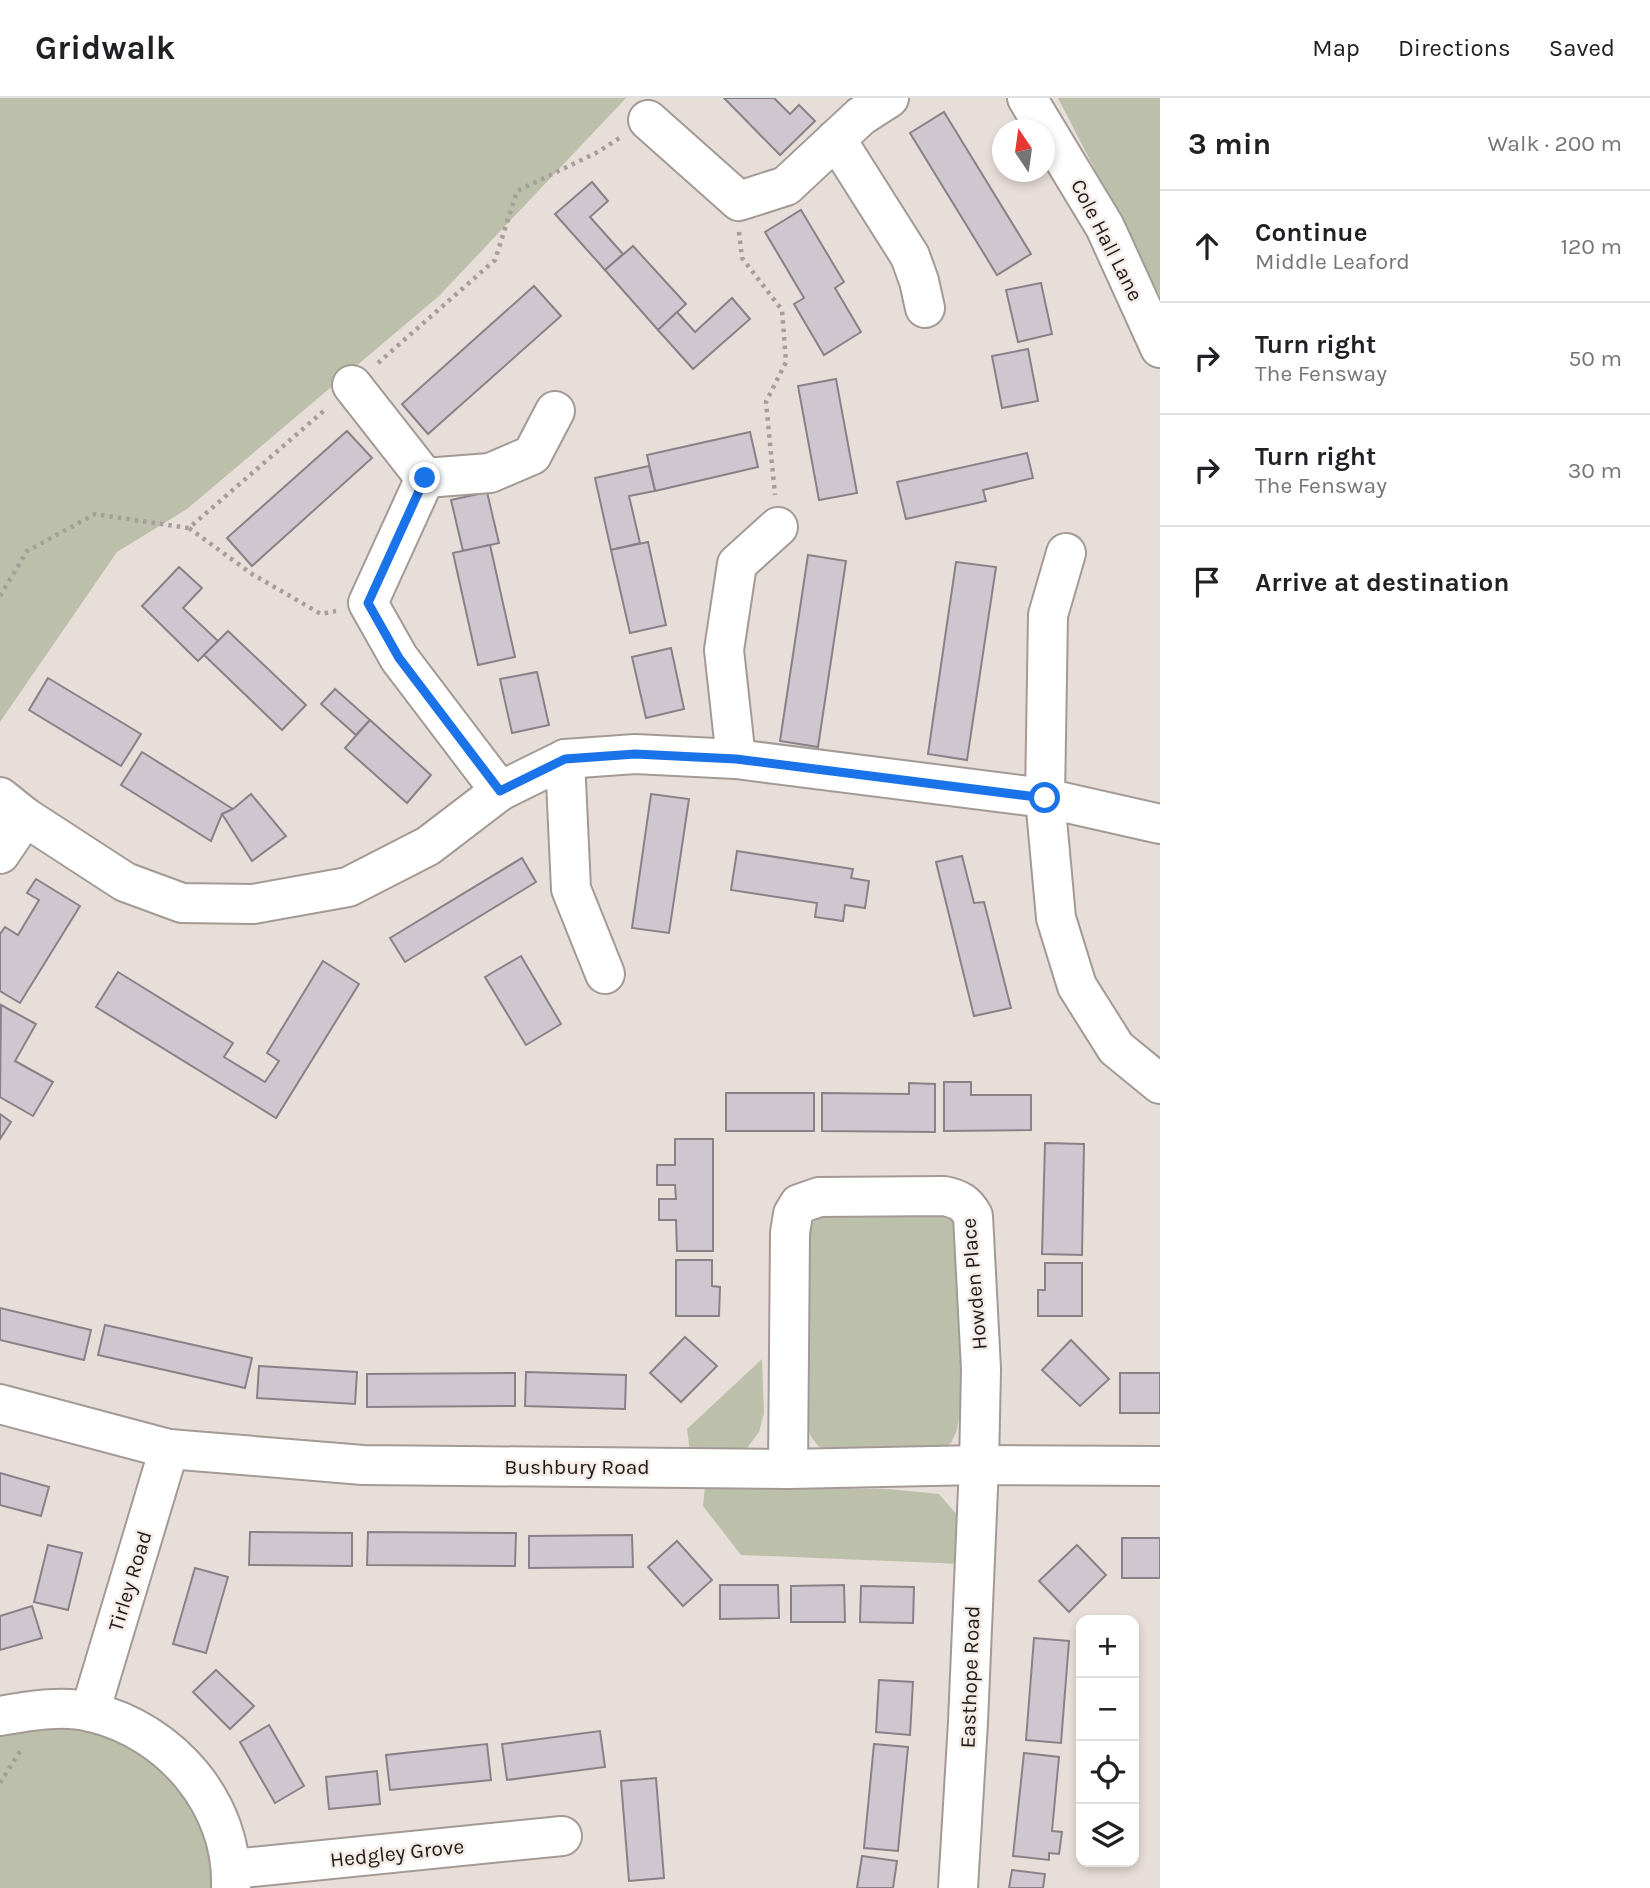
<!DOCTYPE html>
<html lang="en">
<head>
<meta charset="utf-8">
<style>
	body { margin:0; font-family:Karla,sans-serif; background:#f6f6f6; color:#202124 }
	.controls { position:absolute; right:21px; bottom:21px; display:grid; overflow:hidden; border-radius:14px; box-shadow:0 4px 10px #0003 }
	.controls button { width:63px; height:63px; display:grid; place-items:center; padding:0; border:0; border-bottom:2px solid #e0e0e0; background:#fff; color:#202124; font:35px sans-serif }
	.compass { position:absolute; left:992px; top:21px; width:63px; height:63px; border-radius:50%; background:#fff; box-shadow:0 4px 10px #0003; rotate:347deg }
	.stop { position:absolute; width:21px; height:21px; margin:-16px; border:5px solid #1a73e8; border-radius:50%; background:#fff }
	.stop.end { background:#1a73e8; border-color:#fff; box-shadow:0 2px 7px #0008 }
	.list { margin:0; padding:0; list-style:none }
	h2 { display:flex; justify-content:space-between; align-items:center; height:91px; margin:0; padding:0 28px; font-size:30px }
	h2 small { font-size:23px; font-weight:400; color:#757577 }
	.list li { display:grid; grid-template-columns:46px 1fr auto; gap:21px; align-items:center; box-sizing:border-box; height:112px; padding:0 28px; border-top:2px solid #e0e0e0 }
	.list b { display:block; font-size:26px; white-space:nowrap }
	.list p { margin:0; font-size:23px; white-space:nowrap; color:#757577 }
	.list em { font-size:23px; font-style:normal; color:#757577 }
	.icon { flex:none; width:38px; height:38px; fill:none; stroke:currentColor; stroke-width:2; stroke-linecap:round; stroke-linejoin:round }
	.map { position:relative; flex:none; width:1160px; height:1790px; overflow:hidden }
	header { display:flex; align-items:center; gap:42px; box-sizing:border-box; height:98px; padding:0 35px; background:#fff; border-bottom:2px solid #e0e0e0 }
	header strong { font-size:33px }
	nav { display:flex; gap:38px; margin-inline-start:auto; font-size:24px }
	main { display:flex }
	aside { flex:1; background:#fff }
	.map>svg:first-child { display:block }
</style>
</head>
<body>
<header>
<strong>Gridwalk</strong>
<nav><a>Map</a><a>Directions</a><a>Saved</a></nav>
</header>
<main>
<div class="map">
<svg width="1160" height="1790" viewBox="0 0 1160 1790">
	<rect width="100%" height="100%" fill="#e8ded9"/>
	<g fill="#bcbfaa">
		<path d="M0 0H626L439 198 187 411 117 454 0 624Z"/>
		<path d="M1058 0H1160V198Z"/>
		<path d="M935 1114 950 1118 961 1131V1305L957 1332 951 1345 932 1355 826 1354C808 1341 808 1331 804 1310L806 1133 819 1117Z"/>
		<path d="M762 1261 764 1315 759 1334 744 1354H690L687 1331Z"/>
		<path d="M705 1388 888 1391 939 1396 957 1417 962 1466 741 1457 703 1408Z"/>
		<path d="M24 1629H80L132 1647 175 1681 205 1727 216 1790H0V1638Z"/>
	</g>
	<g fill="#cfc7cf" stroke="#888187" stroke-width="2">
		<path d="M724 0H774L790 16 799 7 815 23 780 57Z"/>
		<path d="M944 14 1031 156 997 177 910 35Z"/>
		<path d="M592 84 608 103 590 119 623 156 605 172 555 116Z"/>
		<path d="M801 112 844 184 835 190 861 234 824 257 794 206 804 200 765 134Z"/>
		<path d="M633 148 686 206 658 232 605 172Z"/>
		<path d="M1041 185 1052 236 1018 244 1006 192Z"/>
		<path d="M534 188 561 218 428 336 402 306Z"/>
		<path d="M732 200 750 221 693 271 658 232 677 214 695 234Z"/>
		<path d="M1028 251 1038 303 1002 310 992 258Z"/>
		<path d="M836 281 857 395 819 402 798 288Z"/>
		<path d="M347 333 372 360 252 468 227 440Z"/>
		<path d="M750 334 758 369 655 393 647 357Z"/>
		<path d="M1027 355 1033 380 983 392 986 403 906 421 897 384Z"/>
		<path d="M649 368 655 393 629 398 640 445 611 452 595 380Z"/>
		<path d="M487 394 499 445 463 453 451 402Z"/>
		<path d="M648 444 666 527 630 535 611 452Z"/>
		<path d="M490 447 515 559 478 567 453 455Z"/>
		<path d="M808 457 846 463 818 649 780 643Z"/>
		<path d="M956 464 996 469 967 662 928 656Z"/>
		<path d="M179 469 202 490 183 510 218 543 198 563 142 508Z"/>
		<path d="M228 533 306 607 282 632 204 557Z"/>
		<path d="M671 550 684 611 646 620 632 559Z"/>
		<path d="M537 574 549 627 512 635 500 581Z"/>
		<path d="M48 580 141 636 121 668 29 612Z"/>
		<path d="M335 591 370 622 356 637 321 606Z"/>
		<path d="M370 622 431 677 407 705 345 650Z"/>
		<path d="M142 654 233 711 222 716 211 743 121 687Z"/>
		<path d="M251 696 286 738 252 763 222 716 233 711Z"/>
		<path d="M651 696 689 701 669 835 632 830Z"/>
		<path d="M737 753 853 771 851 780 869 783 865 810 845 807 843 823 815 819 817 805 731 792Z"/>
		<path d="M962 758 974 805 984 804 1011 910 974 918 936 764Z"/>
		<path d="M522 760 536 784 405 864 390 840Z"/>
		<path d="M36 781 80 808 20 905 0 893V836L5 829 18 837 39 802 27 795Z"/>
		<path d="M521 858 561 926 526 947 485 879Z"/>
		<path d="M323 863 359 886 276 1020 96 909 118 874 233 945 224 959 265 984 279 963 267 955Z"/>
		<path d="M1 907 36 926 15 963 53 984 33 1018 0 999Z"/>
		<path d="M944 984H971V997H1031V1032L944 1033Z"/>
		<path d="M909 985 935 986V1034L822 1033V995L909 996Z"/>
		<rect x="726" y="995" width="88" height="38"/>
		<path d="M0 1016 11 1024 0 1041Z"/>
		<path d="M675 1041H713V1153H677L676 1122H659V1101H676L675 1087H657V1067H675Z"/>
		<path d="M1045 1045 1084 1046 1082 1157 1042 1156Z"/>
		<path d="M676 1162H712V1188L720 1189 719 1218H676Z"/>
		<path d="M1045 1165H1082V1218H1038V1192H1045Z"/>
		<path d="M0 1210 91 1232 84 1262 0 1242Z"/>
		<path d="M105 1227 252 1260 245 1290 98 1257Z"/>
		<path d="M685 1239 717 1268 681 1304 650 1275Z"/>
		<path d="M1071 1242 1109 1281 1080 1308 1042 1272Z"/>
		<path d="M259 1268 357 1274 355 1306 257 1300Z"/>
		<path d="M526 1274 626 1277 625 1311 525 1308Z"/>
		<path d="M515 1275V1308L367 1309V1276Z"/>
		<rect x="1120" y="1275" width="40" height="40"/>
		<path d="M0 1375 49 1389 41 1418 0 1407Z"/>
		<path d="M250 1434 352 1435V1468L249 1467Z"/>
		<path d="M368 1434 516 1435 515 1468 367 1467Z"/>
		<path d="M632 1437 633 1469 529 1470V1438Z"/>
		<rect x="1122" y="1440" width="38" height="40"/>
		<path d="M677 1443 712 1482 683 1508 648 1469Z"/>
		<path d="M48 1447 82 1455 68 1512 34 1504Z"/>
		<path d="M1077 1447 1106 1477 1069 1514 1039 1483Z"/>
		<path d="M195 1470 228 1479 206 1555 173 1546Z"/>
		<path d="M720 1487H778L779 1520 720 1521Z"/>
		<path d="M844 1487 845 1524H791V1488Z"/>
		<path d="M861 1488 914 1489 913 1525 860 1524Z"/>
		<path d="M32 1508 42 1540 0 1552V1518Z"/>
		<path d="M1034 1540 1069 1543 1061 1645 1026 1642Z"/>
		<path d="M216 1572 254 1608 230 1631 193 1594Z"/>
		<path d="M879 1582 913 1584 910 1637 876 1634Z"/>
		<path d="M269 1627 304 1688 275 1705 240 1644Z"/>
		<path d="M600 1633 605 1669 507 1682 502 1646Z"/>
		<path d="M487 1646 491 1682 390 1692 386 1657Z"/>
		<path d="M874 1646 908 1649 898 1753 864 1750Z"/>
		<path d="M1024 1655 1059 1659 1052 1733 1062 1734 1059 1756 1049 1755V1762L1013 1758Z"/>
		<path d="M377 1673 380 1706 329 1711 326 1679Z"/>
		<path d="M656 1680 664 1780 629 1783 621 1683Z"/>
		<path d="M862 1758 897 1763 893 1790H857Z"/>
		<path d="M1012 1772 1045 1776 1043 1790H1009Z"/>
	</g>
	<g fill="none" stroke-linecap="round" stroke-linejoin="round">
		<defs>
			<g id="minor">
				<path d="M1027 0 1105 129 1160 250"/>
				<path d="M648 22 739 103 786 88 861 18 889 0"/>
				<path d="M836 41 910 158 919 183 925 210"/>
				<path d="M352 287 425 380 368 505 399 560 500 693"/>
				<path d="M425 380 490 375 532 357 555 313"/>
				<path d="M1066 455 1048 517 1045 700 1056 820 1077 888 1116 950 1160 986"/>
				<path d="M565 661 571 791 605 876"/>
				<path d="M736 661 724 552 737 466 778 429"/>
				<path d="M0 699 25 719 125 784 182 805 253 806 348 789 428 748 500 693 565 661 635 656 736 661 1045 700 1160 726"/>
				<path d="M0 756 25 719"/>
				<path d="M0 1306 169 1351 363 1367 788 1371 979 1367 1160 1368"/>
				<path d="M788 1371 790 1135 793 1116 799 1106 819 1099 944 1098C959 1101 966 1105 973 1118L981 1271 979 1367 968 1624 958 1790"/>
				<path d="M90 1614 169 1351"/>
				<path d="M0 1618C30 1613 61 1607 91 1614 171 1633 234 1706 231 1790"/>
				<path d="M232 1771 562 1738"/>
			</g>
		</defs>
		<use href="#minor" stroke="#a39a95" stroke-width="42"/>
		<g stroke="#a79e9a" stroke-width="4.5" stroke-dasharray="3.5 5" stroke-linecap="butt">
			<path d="M739 134 742 160 782 212 786 264 766 304 775 397"/>
			<path d="M378 265 495 162 517 93 598 54 621 39"/>
			<path d="M189 430 252 476 321 516 336 513"/>
			<path d="M0 498 27 453 95 416 189 430 327 310"/>
			<path d="M0 1685 22 1650"/>
		</g>
		<use href="#minor" stroke="#fff" stroke-width="38"/>
	</g>
	<g fill="none" stroke-linecap="round" stroke-linejoin="round">
		<path stroke="#1a73e8" stroke-width="9" d="M425 380 368 505 399 560 500 693 565 661 635 656 736 661 1045 700"/>
	</g>
	<g text-anchor="middle" dominant-baseline="central" stroke-width="5" stroke-linejoin="round" paint-order="stroke">
		<g font-size="21" fill="#1d1917" stroke="#f5ebe6">
			<text transform="translate(1107 142) rotate(63)">Cole Hall Lane</text>
			<text transform="translate(974 1186) rotate(-95)">Howden Place</text>
			<text x="577" y="1369">Bushbury Road</text>
			<text transform="translate(130 1483) rotate(-73)">Tirley Road</text>
			<text transform="translate(970 1579) rotate(-88)">Easthope Road</text>
			<text transform="translate(397 1755) rotate(-6)">Hedgley Grove</text>
		</g>
	</g>
</svg>
<div class="controls">
<button>+</button>
<button>−</button>
<button><svg class="icon" aria-label="locate" viewBox="0 0 24 24"><circle cx="12" cy="12" r="6"/><path d="M12 2v4M12 18v4M2 12h4M18 12h4"/></svg></button>
<button><svg class="icon" aria-label="layers" viewBox="0 0 24 24"><path d="M12 4l9 5-9 5-9-5zM3 14l9 5 9-5"/></svg></button>
</div>
<svg class="compass" viewBox="-18 -18 36 36"><path d="M0-13l5 13h-10z" fill="#e53935"/><path d="M0 13l5-13h-10z" fill="#757577"/></svg>
<div class="stop" style="left:1045px;top:700px"></div>
<div class="stop end" style="left:425px;top:380px"></div>
</div>
<aside>
<h2>3 min<small>Walk · 200 m</small></h2>
<ul class="list">
<li><svg class="icon" aria-label="ahead" viewBox="0 0 24 24"><path d="M12 20V5M6 11l6-6 6 6"/></svg><div><b>Continue</b><p>Middle Leaford</p></div><em>120 m</em></li>
<li><svg class="icon" aria-label="right" viewBox="0 0 24 24"><path d="M7 20v-9h11M14 6l5 5-5 5"/></svg><div><b>Turn right</b><p>The Fensway</p></div><em>50 m</em></li>
<li><svg class="icon" aria-label="right" viewBox="0 0 24 24"><path d="M7 20v-9h11M14 6l5 5-5 5"/></svg><div><b>Turn right</b><p>The Fensway</p></div><em>30 m</em></li>
<li><svg class="icon" aria-label="arrive" viewBox="0 0 24 24"><path d="M6 21V4h12l-3 4 3 4H6"/></svg><div><b>Arrive at destination</b></div></li>
</ul>
</aside>
</main>
</body>
</html>
